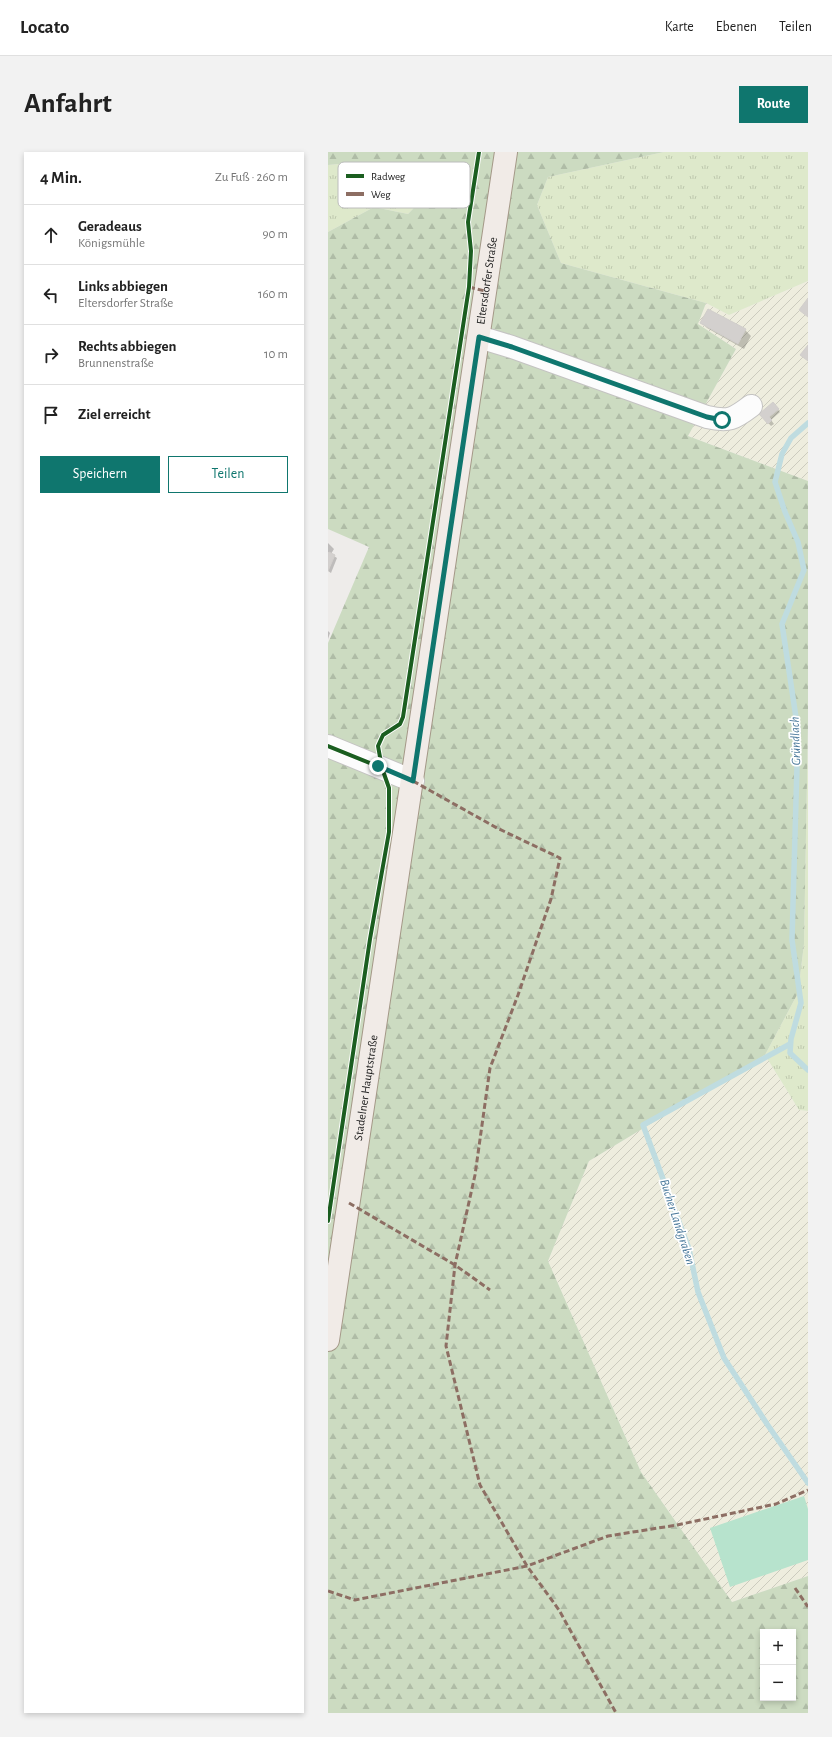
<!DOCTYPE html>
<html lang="de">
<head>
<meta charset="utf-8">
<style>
	body { margin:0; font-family:"Alegreya Sans",sans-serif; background:#f2f2f2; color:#222 }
	.controls { position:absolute; right:12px; bottom:12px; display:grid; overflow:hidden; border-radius:0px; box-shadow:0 2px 6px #0003 }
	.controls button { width:36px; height:36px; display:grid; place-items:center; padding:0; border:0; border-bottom:1px solid #e0e0e0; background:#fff; color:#222; font:20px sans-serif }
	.stop { position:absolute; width:12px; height:12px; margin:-9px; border:3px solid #0f766e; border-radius:50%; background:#fff }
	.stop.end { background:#0f766e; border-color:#fff; box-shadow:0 1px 4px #0008 }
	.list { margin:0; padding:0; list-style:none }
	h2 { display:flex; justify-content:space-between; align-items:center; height:52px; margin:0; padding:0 16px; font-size:17px }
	h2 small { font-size:13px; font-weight:400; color:#767676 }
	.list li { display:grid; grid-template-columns:26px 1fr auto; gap:12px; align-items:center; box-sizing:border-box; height:60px; padding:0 16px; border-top:1px solid #e0e0e0 }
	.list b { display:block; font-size:15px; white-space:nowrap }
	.list p { margin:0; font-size:13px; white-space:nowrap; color:#767676 }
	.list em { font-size:13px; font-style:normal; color:#767676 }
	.actions { display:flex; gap:8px; padding:12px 16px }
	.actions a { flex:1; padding:9px 0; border:1px solid #0f766e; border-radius:0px; text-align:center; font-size:14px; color:#0f766e }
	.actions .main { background:#0f766e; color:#fff }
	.icon { flex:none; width:22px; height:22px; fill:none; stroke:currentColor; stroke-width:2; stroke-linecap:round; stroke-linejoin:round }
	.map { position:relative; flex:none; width:480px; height:1561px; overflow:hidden; border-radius:0px }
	header { display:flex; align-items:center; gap:24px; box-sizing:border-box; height:56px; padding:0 20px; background:#fff; border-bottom:1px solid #e0e0e0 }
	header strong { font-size:19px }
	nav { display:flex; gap:22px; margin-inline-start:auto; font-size:14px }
	.intro { display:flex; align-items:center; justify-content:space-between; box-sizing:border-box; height:96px; padding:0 24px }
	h1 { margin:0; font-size:28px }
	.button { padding:10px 18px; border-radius:0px; background:#0f766e; color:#fff; font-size:14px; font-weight:700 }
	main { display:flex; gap:24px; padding:0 24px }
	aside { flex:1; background:#fff; border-radius:0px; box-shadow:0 2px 6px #0003 }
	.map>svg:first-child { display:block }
</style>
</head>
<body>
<header>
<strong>Locato</strong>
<nav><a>Karte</a><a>Ebenen</a><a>Teilen</a></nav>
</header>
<div class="intro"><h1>Anfahrt</h1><a class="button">Route</a></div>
<main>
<aside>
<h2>4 Min.<small>Zu Fuß · 260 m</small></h2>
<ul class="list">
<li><svg class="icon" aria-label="ahead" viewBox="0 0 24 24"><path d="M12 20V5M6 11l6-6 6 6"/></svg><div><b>Geradeaus</b><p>Königsmühle</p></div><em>90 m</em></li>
<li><svg class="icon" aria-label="left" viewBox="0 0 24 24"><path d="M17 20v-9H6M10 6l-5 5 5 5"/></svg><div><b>Links abbiegen</b><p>Eltersdorfer Straße</p></div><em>160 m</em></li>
<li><svg class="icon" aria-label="right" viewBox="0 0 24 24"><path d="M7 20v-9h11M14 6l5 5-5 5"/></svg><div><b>Rechts abbiegen</b><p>Brunnenstraße</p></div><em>10 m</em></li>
<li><svg class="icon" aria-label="arrive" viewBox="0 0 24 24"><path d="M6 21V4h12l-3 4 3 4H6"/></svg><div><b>Ziel erreicht</b></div></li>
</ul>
<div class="actions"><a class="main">Speichern</a><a>Teilen</a></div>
</aside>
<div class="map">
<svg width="480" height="1561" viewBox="0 0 480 1561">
	<defs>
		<pattern id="farmland-furrows" width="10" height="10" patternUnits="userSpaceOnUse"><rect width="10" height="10" fill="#eeedde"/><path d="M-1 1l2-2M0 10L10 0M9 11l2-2" fill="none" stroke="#cccbbe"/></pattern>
		<pattern id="grass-tufts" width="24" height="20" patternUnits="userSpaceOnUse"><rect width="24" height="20" fill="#dee9cb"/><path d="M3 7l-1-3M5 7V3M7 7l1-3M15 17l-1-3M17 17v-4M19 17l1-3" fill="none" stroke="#bec8ae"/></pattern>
		<pattern id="forest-firs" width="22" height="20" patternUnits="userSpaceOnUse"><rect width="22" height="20" fill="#ccdbc1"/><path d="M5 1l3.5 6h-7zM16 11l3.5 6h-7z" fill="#afbca6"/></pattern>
	</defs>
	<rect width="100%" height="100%" fill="#eeecea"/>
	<g fill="url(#farmland-furrows)">
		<path d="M480 129V329L360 284 408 197 370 172 378 151 401 163Z"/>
		<path d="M437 903 471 958 480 959V1424L404 1450 313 1320 220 1109 261 1009Z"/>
	</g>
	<g fill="url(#grass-tufts)">
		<path d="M336 0H480V129L401 163 378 151 233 111 209 53 220 25Z"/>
		<path d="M22 11 111 30 80 62 46 55 0 80V13Z"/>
		<path d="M480 573V959L471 958 437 903 470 841 476 792Z"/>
	</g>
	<path fill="url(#forest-firs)" fill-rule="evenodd" d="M0 0H336L220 25 209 53 233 111 378 151 370 172 408 197 360 284 480 329V573L476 792 470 841 437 903 261 1009 220 1109 313 1320 404 1450 480 1424V1561H0V491L41 395 0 377V80L46 55 80 62 111 30 22 11 0 13ZM435 1480H465V1546H435Z"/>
	<path fill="#b7e3cd" d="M476 1344 480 1357V1408L402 1435 382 1376Z"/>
	<g fill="#0003">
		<path d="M374 171 417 178 423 184 416 197 379 176Z"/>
		<path d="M445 252 452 260 443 268 446 272 443 274 432 262Z"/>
		<path d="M0 391 6 397 3 402 9 406 3 421 0 419Z"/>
		<path d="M0 479 2 481 0 487Z"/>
	</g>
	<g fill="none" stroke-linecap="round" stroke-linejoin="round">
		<g stroke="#bfdce0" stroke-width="5.5">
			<path d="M480 271 463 286 454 302 447 330 457 360 470 390 476 418 454 472 470 579 464 788 473 851 463 887 462 901 480 918"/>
			<path d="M462 892 315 973 361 1097 370 1140 396 1206 439 1272 480 1331"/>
		</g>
	</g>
	<g fill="#d3d0ce" stroke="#d1cecb">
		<path d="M480 146V165L471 158Z"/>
		<path d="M380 157 418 177 410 192 372 171Z"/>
		<path d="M480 193V209L472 203Z"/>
		<path d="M445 250 451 257 441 265 444 268 440 272 431 262Z"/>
		<path d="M1 400 7 403 0 419V401Z"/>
	</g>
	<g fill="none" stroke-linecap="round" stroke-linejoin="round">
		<defs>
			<g id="minor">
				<path d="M151 185 184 195 379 265C401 270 406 267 423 254"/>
				<path d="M0 594 85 629"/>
			</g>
			<g id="major">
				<path id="s1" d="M0 1188 178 0"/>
			</g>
		</defs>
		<use href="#minor" stroke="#c4c3c2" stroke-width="24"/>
		<use href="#major" stroke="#a49887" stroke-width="24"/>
		<use href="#minor" stroke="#fcfcfc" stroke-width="22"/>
		<use href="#major" stroke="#f1ebe7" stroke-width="22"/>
		<g stroke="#8d6e63" stroke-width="3" stroke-dasharray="6 3" stroke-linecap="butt">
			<path d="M141 135 157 139"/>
			<path d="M85 629 169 676 232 706 223 747 190 843 162 916 147 1023 127 1113 118 1194 152 1333 199 1414 231 1458 288 1561"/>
			<path d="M21 1051 127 1113 162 1138"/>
			<path d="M467 1436 480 1455"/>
			<path d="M0 1439 27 1448 199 1414 280 1384 349 1373 448 1352 480 1338"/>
		</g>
		<defs>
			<g id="cycleway">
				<path d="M0 594 54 616"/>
				<path d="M0 1069 42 787 61 680V636L54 616 50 594 55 583 72 572 75 565 141 135 143 99 140 70 151 0"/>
			</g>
		</defs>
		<use href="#cycleway" stroke="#fff" stroke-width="6"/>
		<use href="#cycleway" stroke="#1b5e20" stroke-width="4"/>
	</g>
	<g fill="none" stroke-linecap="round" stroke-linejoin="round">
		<path stroke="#0f766e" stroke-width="5" d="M50 614 85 629 151 185 184 195 379 265 394 268"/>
	</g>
	<g text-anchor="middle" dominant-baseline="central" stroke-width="3.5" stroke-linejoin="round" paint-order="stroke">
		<g font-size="12" fill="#212121" stroke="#fff">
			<text stroke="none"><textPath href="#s1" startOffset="1071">Eltersdorfer Straße</textPath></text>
			<text stroke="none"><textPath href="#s1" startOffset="255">Stadelner Hauptstraße</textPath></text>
		</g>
		<g font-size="13" font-style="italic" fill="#4b7a9c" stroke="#fff">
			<text transform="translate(468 589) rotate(-92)">Gründlach</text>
			<text transform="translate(349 1070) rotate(72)">Bucher Landgraben</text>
		</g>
	</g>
	<rect x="10" y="10" width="132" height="46" rx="6" fill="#fff" stroke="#bcbcbc" stroke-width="1"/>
	<rect x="18" y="22" width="18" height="4" fill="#1b5e20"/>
	<rect x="18" y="40" width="18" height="4" fill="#8d6e63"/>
	<g font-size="11" fill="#212121">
		<text x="43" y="28">Radweg</text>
		<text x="43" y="46">Weg</text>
	</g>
</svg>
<div class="controls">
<button>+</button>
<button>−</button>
</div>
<div class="stop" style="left:394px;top:268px"></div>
<div class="stop end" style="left:50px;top:614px"></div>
</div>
</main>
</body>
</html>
